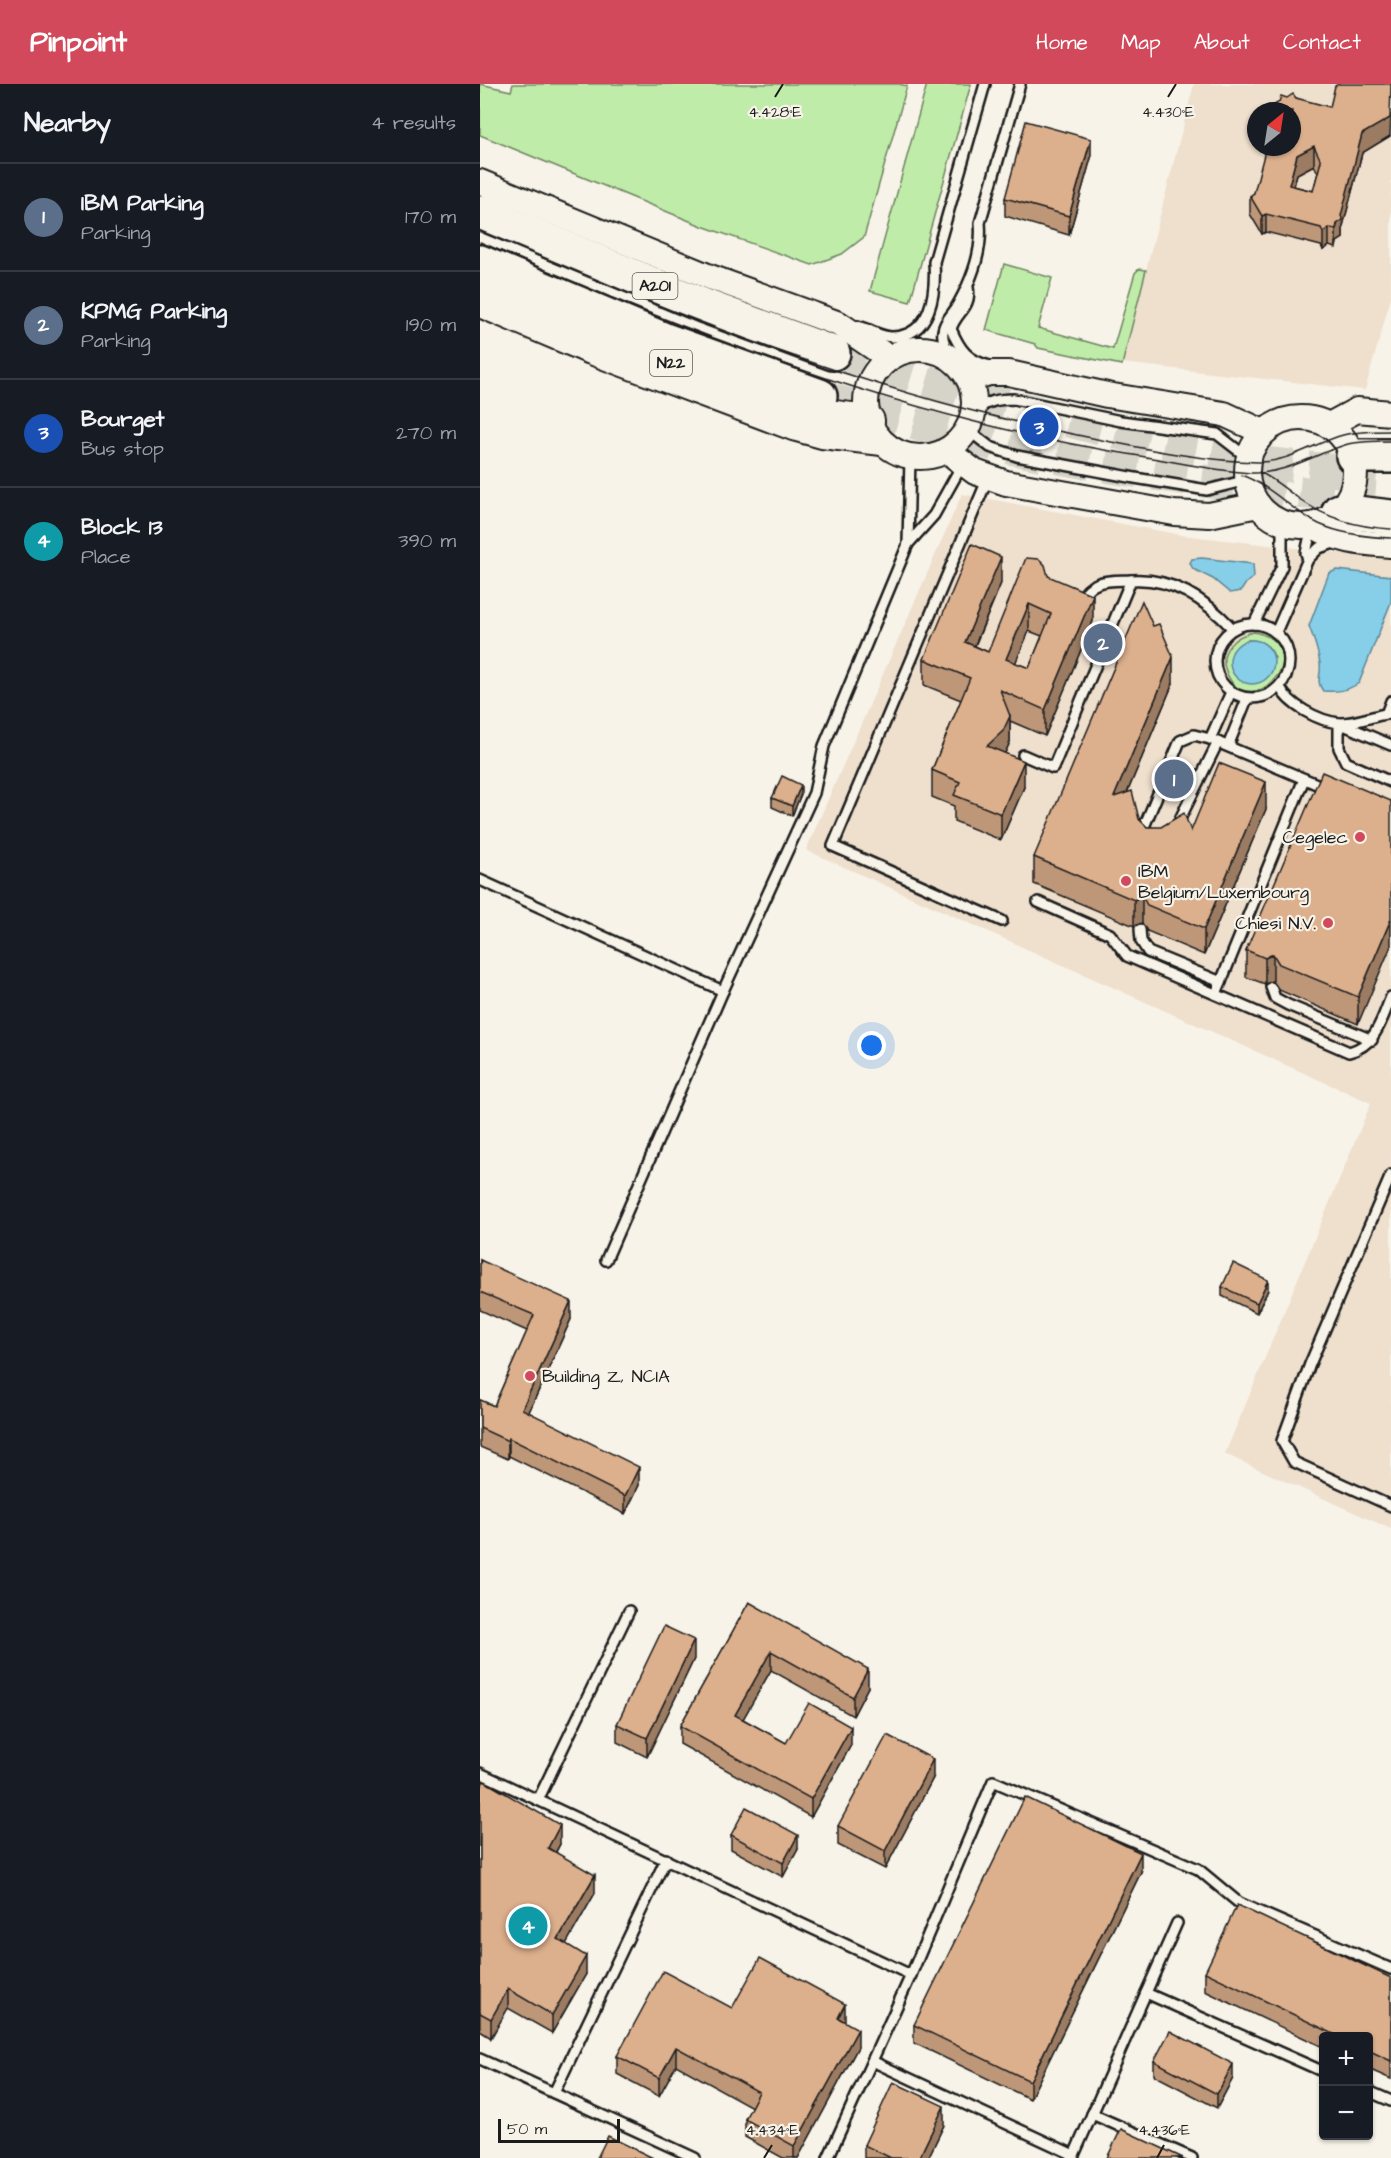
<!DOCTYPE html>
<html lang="en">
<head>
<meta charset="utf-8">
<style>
	body { margin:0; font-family:"Architects Daughter",sans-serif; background:#20242c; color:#f1f3f6 }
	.controls { position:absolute; right:18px; bottom:18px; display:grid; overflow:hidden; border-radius:6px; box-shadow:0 2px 4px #0004 }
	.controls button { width:54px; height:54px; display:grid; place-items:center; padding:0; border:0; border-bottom:2px solid #363941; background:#171b24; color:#f1f3f6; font:30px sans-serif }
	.compass { position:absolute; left:767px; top:18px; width:54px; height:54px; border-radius:50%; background:#171b24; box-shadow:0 2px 4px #0004; rotate:30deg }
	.scale { position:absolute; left:18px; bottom:15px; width:122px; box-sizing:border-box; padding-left:6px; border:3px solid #1c1c1c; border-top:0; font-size:16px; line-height:21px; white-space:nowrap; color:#1c1c1c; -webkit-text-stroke:4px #f7f3e8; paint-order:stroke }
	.you { position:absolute; left:392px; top:962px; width:21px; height:21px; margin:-15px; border:4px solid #fff; border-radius:50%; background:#1a73e8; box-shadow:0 0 0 9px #1a73e833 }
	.badge { display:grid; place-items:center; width:39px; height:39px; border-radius:50%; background:#d1495b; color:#fff; font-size:20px; font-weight:700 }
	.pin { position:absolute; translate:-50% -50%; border:3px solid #fff; box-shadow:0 2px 6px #0006 }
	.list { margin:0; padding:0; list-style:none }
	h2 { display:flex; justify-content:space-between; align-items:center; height:78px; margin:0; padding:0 24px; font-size:26px }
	h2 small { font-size:20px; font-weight:400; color:#9ea1a6 }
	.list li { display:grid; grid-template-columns:39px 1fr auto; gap:18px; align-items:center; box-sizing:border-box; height:108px; padding:0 24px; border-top:2px solid #363941 }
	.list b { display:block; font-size:22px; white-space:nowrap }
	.list p { margin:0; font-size:20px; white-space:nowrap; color:#9ea1a6 }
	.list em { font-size:20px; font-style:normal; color:#9ea1a6 }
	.map { position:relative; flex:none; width:911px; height:2074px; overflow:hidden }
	header { display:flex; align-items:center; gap:36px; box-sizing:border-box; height:84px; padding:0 30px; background:#d1495b; color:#fff }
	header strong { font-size:28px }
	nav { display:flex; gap:33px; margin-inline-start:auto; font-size:21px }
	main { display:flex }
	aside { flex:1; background:#171b24 }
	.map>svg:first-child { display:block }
</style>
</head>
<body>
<header>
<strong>Pinpoint</strong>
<nav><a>Home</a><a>Map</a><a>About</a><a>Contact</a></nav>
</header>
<main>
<aside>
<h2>Nearby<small>4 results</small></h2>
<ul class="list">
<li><span class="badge" style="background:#5c6f8a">1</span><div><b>IBM Parking</b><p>Parking</p></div><em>170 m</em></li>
<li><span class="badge" style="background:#5c6f8a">2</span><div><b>KPMG Parking</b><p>Parking</p></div><em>190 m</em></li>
<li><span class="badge" style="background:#1a4fb4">3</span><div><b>Bourget</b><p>Bus stop</p></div><em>270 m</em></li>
<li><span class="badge" style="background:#0f9aa8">4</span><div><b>Block 13</b><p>Place</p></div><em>390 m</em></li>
</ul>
</aside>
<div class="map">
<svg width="911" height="2074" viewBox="0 0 911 2074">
	<rect width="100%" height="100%" fill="#f7f3e8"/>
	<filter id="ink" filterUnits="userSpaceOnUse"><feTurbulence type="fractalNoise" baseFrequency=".0167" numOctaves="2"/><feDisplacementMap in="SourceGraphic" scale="12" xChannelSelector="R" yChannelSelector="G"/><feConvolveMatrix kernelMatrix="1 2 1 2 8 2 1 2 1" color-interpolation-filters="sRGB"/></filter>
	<g filter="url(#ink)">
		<g fill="#efdfcd" fill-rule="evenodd">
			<path d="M714 0H911V213L885 306 642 279ZM776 27H812V63H776Z"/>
			<path d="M482 410 701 451 911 475V1445L745 1370 891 1019 326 766Z"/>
		</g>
		<g fill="#c0eca9" stroke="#6e8462" stroke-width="1.5" fill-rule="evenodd">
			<path d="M0 0 31 7 33 0H419L427 2 384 153 362 170 332 181 222 142 0 51Z"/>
			<path d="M447 0H491L430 218 390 207Z"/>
			<path d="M524 180 572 194 558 244 633 265 655 189 659 185 666 186 642 281 558 264 555 260 506 246Z"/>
			<path d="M774 548C845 563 767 645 746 587 738 567 755 551 774 548ZM767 556C780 555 790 561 795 574L751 584C749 570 755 562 767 556Z"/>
		</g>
		<g fill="#87cee9" stroke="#5c8797" stroke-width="1.5">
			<path d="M722 474 773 480 774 493 766 499 761 507 750 509 733 495 713 485 710 479 712 475Z"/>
			<path d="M857 486 911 492V518L879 599C867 607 857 608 843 607 835 597 842 590 840 579 838 567 834 555 829 542L849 489Z"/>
			<circle cx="772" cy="578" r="22"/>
		</g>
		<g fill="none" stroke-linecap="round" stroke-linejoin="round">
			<g stroke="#d6d3c9" stroke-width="33" stroke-dasharray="33 16" stroke-linecap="butt">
				<path d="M353 269C489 311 626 351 766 376 809 383 854 386 897 391"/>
				<path d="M340 312C392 327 445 344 498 357 628 387 762 404 895 415"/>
			</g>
			<defs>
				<g id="service">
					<path d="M488 203C492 224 476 228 471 245 480 266 488 277 510 282"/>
					<path d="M377 242C389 244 399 253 412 253 452 252 456 208 454 178L505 0"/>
					<path d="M474 276C469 267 461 258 463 247 464 238 470 233 474 227 489 202 503 169 500 139L540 0"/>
					<path d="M494 327C508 317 518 315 534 315L641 337 737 350 768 374"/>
					<path d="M488 346 510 363 537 372 655 394 727 406 767 396"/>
					<path d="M508 394 353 762 522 837"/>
					<path d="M428 460 454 431 482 381"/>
					<path d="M828 475 839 464 857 458"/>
					<path d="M600 517C611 494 629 497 651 496"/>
					<circle cx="772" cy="577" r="37"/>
					<path d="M774 540 802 482V440"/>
					<path d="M796 548 828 475 826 469 832 442"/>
					<path d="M800 603C808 621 839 637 859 639 873 640 892 632 906 630L911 617"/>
					<path d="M730 655 751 608"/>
					<path d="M911 661 859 639V664L866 678 911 698"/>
					<path d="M748 662 767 615"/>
					<path d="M543 671 573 684 651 496C692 493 726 516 753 545"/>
					<path d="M698 739 738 658"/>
					<path d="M661 750 700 657 714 651 730 655 846 704"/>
					<path d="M0 796 243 907"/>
					<path d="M558 818 630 850 647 872 869 968C896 961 901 937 911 913"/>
					<path d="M660 845 661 857 668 868 741 898"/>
					<path d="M791 903 795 914 808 921 892 956"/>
					<path d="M736 910 824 695"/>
					<path d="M911 1091 830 1280 802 1357 814 1378 911 1422"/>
					<path d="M126 1176 243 907 334 709 344 662 428 460 430 373"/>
					<path d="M0 1689 431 1891 348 2074"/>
					<path d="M58 1716 149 1527"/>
					<path d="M431 1891 513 1697 718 1785 759 1819 911 1885"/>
					<path d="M666 1909 844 1988"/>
					<path d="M0 1975 215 2074"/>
					<path d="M392 1977 594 2071 592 2074"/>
					<path d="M888 2007 911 2017"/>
					<path d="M74 2009 186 1775"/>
					<path d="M612 2030 712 2074"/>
					<path d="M594 2071 697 1839"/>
				</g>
				<g id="tertiary">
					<path d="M0 98 230 193 359 240 409 274"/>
					<path d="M0 221 111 268 313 344 342 352 402 359"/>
					<circle cx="440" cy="319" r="54"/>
					<path d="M489 295 509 289H529L627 311 744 330 783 348"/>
					<circle cx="821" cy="388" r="54"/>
					<path d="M849 341 877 326 911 329"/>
					<path d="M471 364 475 373 495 388 526 399 694 429 729 431 778 421"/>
					<path d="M833 441C858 458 882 459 911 461"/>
				</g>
				<path id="primary" d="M0 200 258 306 330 330 388 337"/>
				<g id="trunk">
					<path d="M0 128 225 222 353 269"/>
					<path d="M0 178 185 256 340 312"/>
					<path d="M873 372H911"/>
					<path d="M859 427 911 433"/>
				</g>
			</defs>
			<use href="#service" stroke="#1c1c1c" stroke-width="14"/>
			<use href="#tertiary" stroke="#1c1c1c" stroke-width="28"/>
			<use href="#primary" stroke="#1c1c1c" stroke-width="36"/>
			<use href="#trunk" stroke="#1c1c1c" stroke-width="38"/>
			<use href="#service" stroke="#f7f3e8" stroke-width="9"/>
			<use href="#tertiary" stroke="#f7f3e8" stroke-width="24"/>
			<use href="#primary" stroke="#f7f3e8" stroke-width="32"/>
			<use href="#trunk" stroke="#f7f3e8" stroke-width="33"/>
			<g stroke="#1c1c1c" stroke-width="1.5">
				<path d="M0 147C197 232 395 312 607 353 662 364 721 377 777 378 808 379 834 359 863 351 879 347 895 347 911 347"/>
				<path d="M0 158C211 250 426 335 654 371 693 377 733 387 772 389 807 390 836 369 868 360 882 357 897 357 911 357"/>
				<path d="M779 388C793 394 805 405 818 414 846 435 877 443 911 445"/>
				<path d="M761 391C790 401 811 426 839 440 861 450 887 453 911 454"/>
			</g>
		</g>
		<g fill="#be9779" stroke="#1c1c1c" stroke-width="1.5" fill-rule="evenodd">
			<path d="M807 14H816L910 52 882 69 863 142V154L857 158 856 164 849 162 843 166 841 162 786 148 782 150 770 130V112L774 109 812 27H793V22ZM834 81 838 89 833 107 814 102 817 90Z"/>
			<path d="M611 74 589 151 525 132V114Z"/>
			<path d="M568 492 613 537 565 652 530 637V658L525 669 544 703 521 756 474 737V722L452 713V686L481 616 444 601V575L521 499 495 562 508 568ZM549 547 562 552 549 584 535 579Z"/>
			<path d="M693 599 647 709 659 735 667 743 711 747 786 725 724 871 667 847 662 839 654 842 554 800V773Z"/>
			<path d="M321 710 312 732 292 723V714Z"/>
			<path d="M911 717 878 940 799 906 793 897 785 900 766 893V866Z"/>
			<path d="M0 1176 91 1235 49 1328 159 1401 145 1430 29 1372 28 1375 0 1363V1316L14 1322 47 1247 0 1226Z"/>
			<path d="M742 1203 788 1206 777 1229 742 1212Z"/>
			<path d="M269 1518 388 1603 373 1632 291 1586 263 1635 306 1659 371 1661 331 1733 200 1660V1642Z"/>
			<path d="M214 1575 167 1673 137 1658V1640Z"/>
			<path d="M453 1694 405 1785 358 1761V1742Z"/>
			<path d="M0 1704 80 1760 76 1768 115 1809 86 1860 106 1890 72 1949 28 1924 11 1954 0 1947Z"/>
			<path d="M251 1751 318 1765 303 1793 251 1765Z"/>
			<path d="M661 1788 550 2015 434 1959V1941Z"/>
			<path d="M725 1888 911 1894V1995L888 1985V1953H843V1963L725 1907Z"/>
			<path d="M252 1924 365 1938 378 1963 318 2074H303L265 2053V2035L272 2023 196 1981 179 2012 137 1990V1972Z"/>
			<path d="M674 1977 753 1994 737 2024 674 1991Z"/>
			<path d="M464 2041 448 2074H384V2061Z"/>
		</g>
		<g fill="#9b7b63" stroke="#1c1c1c" stroke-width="1.5">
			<path d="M911 31 910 52 882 69 863 142V154L857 158 856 164V145L882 50Z"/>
			<path d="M611 55V74L589 151V132Z"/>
			<path d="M834 62V81L817 90 809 120V101L817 71Z"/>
			<path d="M786 130V148L782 150V132Z"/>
			<path d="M849 144V162L843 166V148Z"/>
			<path d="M521 473V499L485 584V558Z"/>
			<path d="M613 511V537L565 652V626Z"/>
			<path d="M549 520V547L526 601V575Z"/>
			<path d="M693 573V599L634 740V713Z"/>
			<path d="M530 632V658L523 673 507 662Z"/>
			<path d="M544 677V703L521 756V730Z"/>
			<path d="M786 698V725L724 871V845Z"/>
			<path d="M321 701V710L312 732V722Z"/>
			<path d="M662 812V839L654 842V816Z"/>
			<path d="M911 835V862L878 940V913Z"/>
			<path d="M793 870V897L785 900V874Z"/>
			<path d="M788 1196V1206L777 1229V1219Z"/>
			<path d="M91 1217V1235L42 1343V1325Z"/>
			<path d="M29 1354V1372L28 1375V1357Z"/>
			<path d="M159 1383V1401L145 1430V1412Z"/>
			<path d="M214 1556V1575L167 1673V1654Z"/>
			<path d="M291 1567V1586L255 1649V1631Z"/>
			<path d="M388 1585V1603L373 1632V1613Z"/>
			<path d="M371 1643V1661L331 1733V1715Z"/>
			<path d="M453 1675V1694L405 1785V1767Z"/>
			<path d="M80 1741V1760L68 1782V1764Z"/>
			<path d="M318 1751V1765L303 1793V1779Z"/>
			<path d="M661 1769V1788L550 2015V1997Z"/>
			<path d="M115 1791V1809L78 1874V1855Z"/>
			<path d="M106 1872V1890L72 1949V1931Z"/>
			<path d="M28 1905V1924L11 1954V1935Z"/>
			<path d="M365 1920V1938L358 1934Z"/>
			<path d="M378 1945V1963L318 2074H314V2062Z"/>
			<path d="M196 1963V1981L179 2012V1994Z"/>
			<path d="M753 1980V1994L737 2024V2010Z"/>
			<path d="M464 2022V2041L448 2074H439Z"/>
		</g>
		<g fill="#ddb08d" stroke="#1c1c1c" stroke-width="1.5" fill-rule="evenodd">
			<path d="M858 0H911L910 34 882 50 861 132 863 136 857 140 856 145 849 144 843 148 841 144 786 130 782 132 770 112 774 109 786 63H812V27H795L793 22 799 18 801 12 807 14 813 10 816 14 850 23 855 2ZM834 62 841 77 833 107 809 101 817 71Z"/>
			<path d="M546 37 611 55 589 132 525 114Z"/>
			<path d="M492 460 521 473 485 558 508 568 546 474 559 475 565 481 568 492 613 511 565 626 520 606 530 632 523 647 507 662 544 677 521 730 474 711 480 698 452 686 490 594 444 575ZM549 520 571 530 549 584 526 575Z"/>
			<path d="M662 517 673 542 679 540 693 573 634 713 652 707 659 735 667 743H681L704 729 711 747 739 679 786 698 724 845 667 821 662 812 654 816 554 773Z"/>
			<path d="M842 688 911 717V835L878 913 799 880 793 870 785 874 766 866Z"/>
			<path d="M302 692 321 701 312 722 292 714Z"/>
			<path d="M0 1176 91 1217 42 1325 159 1383 145 1412 29 1354 28 1357 0 1344V1316L14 1322 54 1231 0 1208Z"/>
			<path d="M753 1179 788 1196 777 1219 742 1203Z"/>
			<path d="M269 1518 388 1585 373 1613 291 1567 255 1631 306 1659 329 1619 371 1643 331 1715 200 1642Z"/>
			<path d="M184 1542 214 1556 167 1654 137 1640Z"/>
			<path d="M407 1651 453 1675 405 1767 358 1742Z"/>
			<path d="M4 1697 80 1741 68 1764 115 1791 78 1855 106 1872 72 1931 28 1905 11 1935 0 1929V1704Z"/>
			<path d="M545 1713 661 1769 550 1997 434 1941Z"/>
			<path d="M266 1723 318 1751 303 1779 251 1751Z"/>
			<path d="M757 1821 911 1894V1977L888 1966V1953H860L725 1888Z"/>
			<path d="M280 1874 365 1920 358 1934 378 1945 314 2062 265 2035 279 2008 196 1963 179 1994 137 1972 183 1887 252 1924Z"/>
			<path d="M690 1947 753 1980 737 2010 674 1977Z"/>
			<path d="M413 1998 464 2022 439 2074H411L384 2061Z"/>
			<path d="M641 2045 703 2074H627Z"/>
			<path d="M128 2052 173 2074H117Z"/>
		</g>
	</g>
	<path fill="none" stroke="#1c1c1c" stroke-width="2" d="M295 13 303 0M688 13 696 0M284 2074 292 2061M677 2074 684 2061"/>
	<g fill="#d1495b" stroke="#f7f3e8" stroke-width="2">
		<circle cx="880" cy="753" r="6"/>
		<circle cx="646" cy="797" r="6"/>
		<circle cx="848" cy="839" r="6"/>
		<circle cx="50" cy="1292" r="6"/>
	</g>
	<g text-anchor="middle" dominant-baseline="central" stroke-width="4.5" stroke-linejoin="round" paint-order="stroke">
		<g fill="#f7f3e8" stroke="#5e5c59" stroke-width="1.5">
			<rect x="152.5" y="189" width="45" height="26" rx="4.5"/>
			<rect x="170" y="266" width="42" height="26" rx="4.5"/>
		</g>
		<g font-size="16" font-weight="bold" fill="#1c1c1c">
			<text x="175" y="202">A201</text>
			<text x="191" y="279">N22</text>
		</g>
		<g font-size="18" fill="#1c1c1c" stroke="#f7f3e8" text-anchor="end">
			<text x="868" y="753">Cegelec</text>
			<text x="658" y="787" text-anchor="start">IBM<tspan x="658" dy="21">Belgium/Luxembourg</tspan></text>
			<text x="836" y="839">Chiesi N.V.</text>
			<text x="62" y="1292" text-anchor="start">Building Z, NCIA</text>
		</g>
	</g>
	<g font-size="15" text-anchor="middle" fill="#1c1c1c" stroke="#f7f3e8" stroke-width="4.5" stroke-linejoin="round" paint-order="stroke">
		<text x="295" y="33">4.428°E</text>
		<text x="688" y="33">4.430°E</text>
		<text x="292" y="2051">4.434°E</text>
		<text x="684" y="2051">4.436°E</text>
	</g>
</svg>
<div class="controls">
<button>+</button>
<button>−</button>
</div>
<svg class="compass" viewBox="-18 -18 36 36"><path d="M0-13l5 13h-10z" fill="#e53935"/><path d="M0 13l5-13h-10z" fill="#9ea1a6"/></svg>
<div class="scale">50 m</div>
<div class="you"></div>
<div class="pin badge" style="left:694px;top:695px;background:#5c6f8a">1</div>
<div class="pin badge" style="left:623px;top:559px;background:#5c6f8a">2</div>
<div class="pin badge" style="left:559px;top:343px;background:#1a4fb4">3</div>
<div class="pin badge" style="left:48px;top:1842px;background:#0f9aa8">4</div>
</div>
</main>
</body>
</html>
